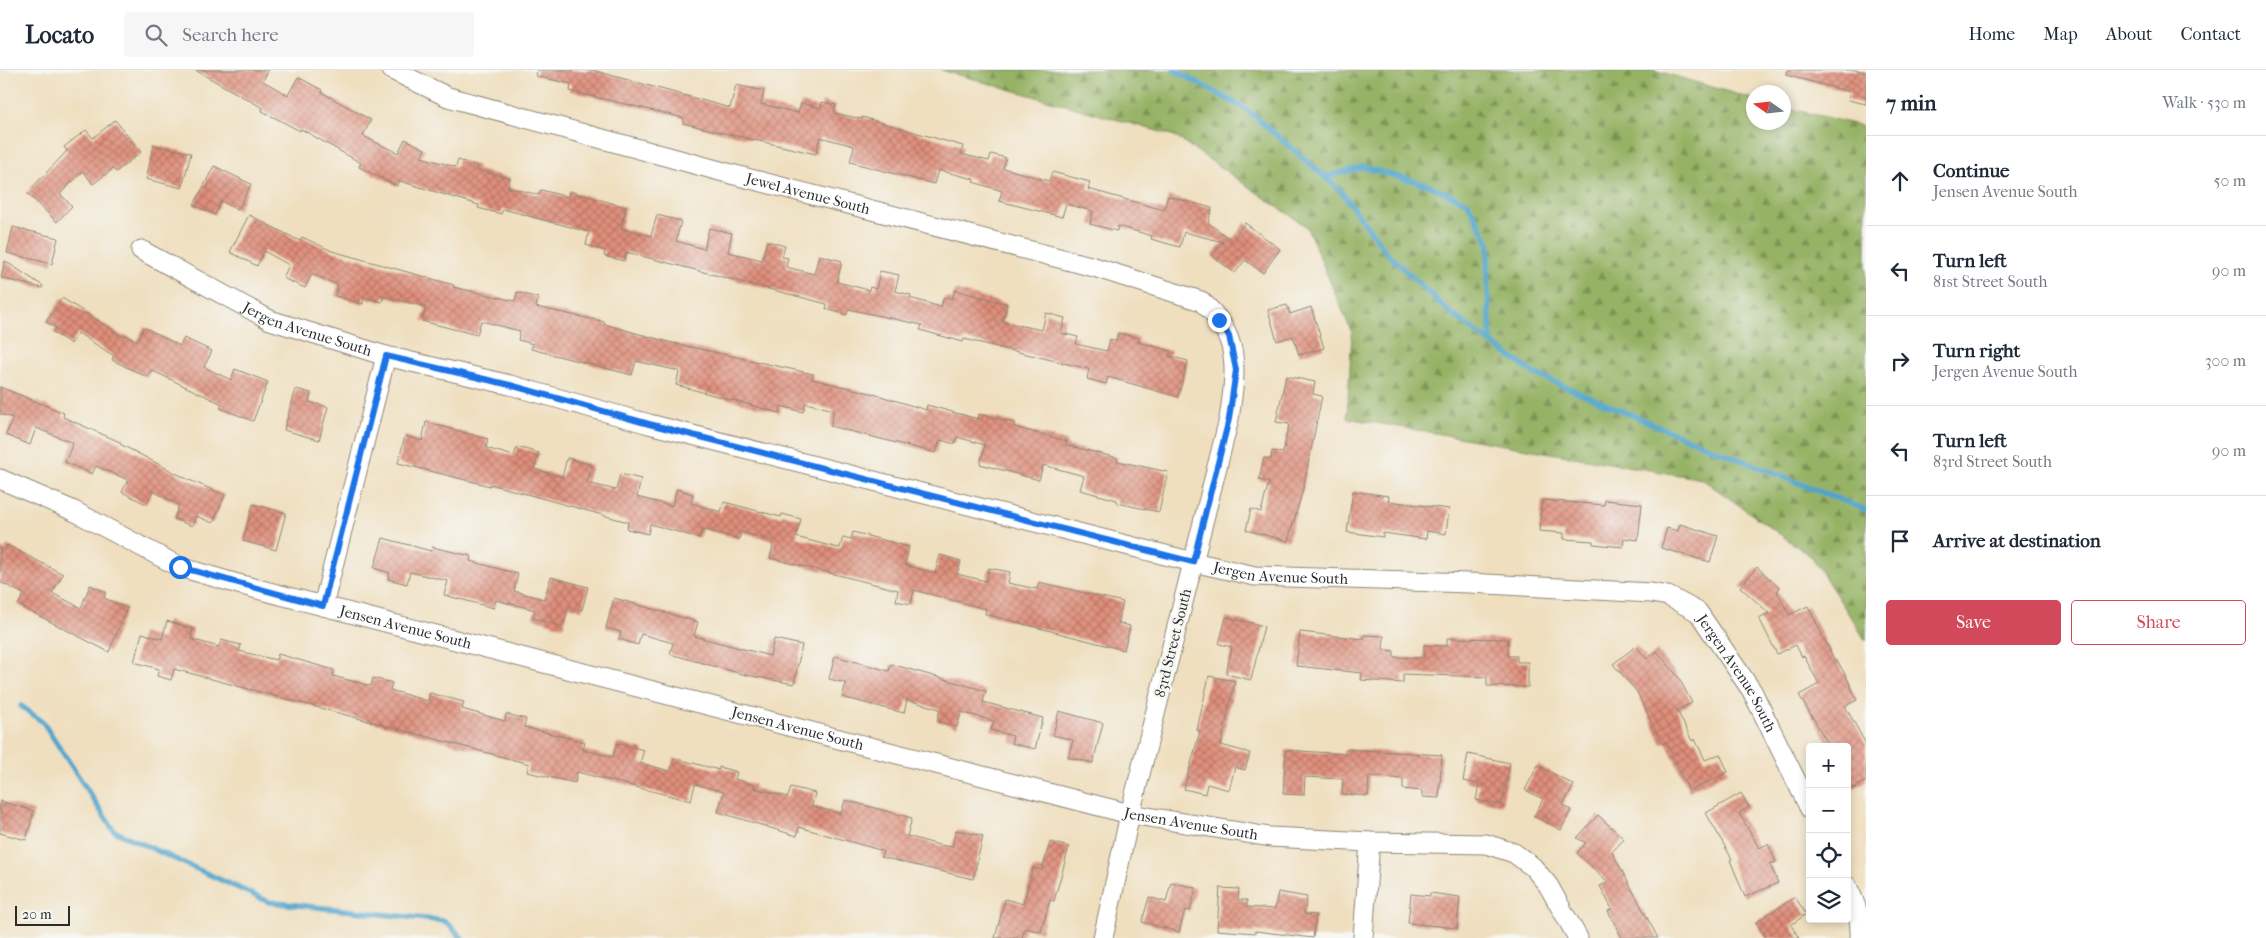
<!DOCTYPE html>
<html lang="en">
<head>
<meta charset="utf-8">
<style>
	body { margin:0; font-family:"IM FELL French Canon",serif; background:#f6f6f7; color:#1f2937 }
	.controls { position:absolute; right:15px; bottom:15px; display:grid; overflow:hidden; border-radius:5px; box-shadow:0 2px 8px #0003 }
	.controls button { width:45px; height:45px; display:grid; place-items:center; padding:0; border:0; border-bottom:1px solid #e0e1e3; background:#fff; color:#1f2937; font:25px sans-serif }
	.compass { position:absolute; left:1746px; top:15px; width:45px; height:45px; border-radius:50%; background:#fff; box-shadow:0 2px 8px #0003; rotate:284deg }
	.scale { position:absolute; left:15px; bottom:12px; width:55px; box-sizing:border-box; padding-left:5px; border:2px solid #2b2b2b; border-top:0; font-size:14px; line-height:18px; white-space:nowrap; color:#2b2b2b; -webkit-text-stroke:4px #f6f6f2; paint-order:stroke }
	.stop { position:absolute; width:15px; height:15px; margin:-11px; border:4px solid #1a73e8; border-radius:50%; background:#fff }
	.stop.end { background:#1a73e8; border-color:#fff; box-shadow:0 1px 5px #0008 }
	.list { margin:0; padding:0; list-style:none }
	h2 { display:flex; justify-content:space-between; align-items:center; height:65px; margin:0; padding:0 20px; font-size:21px }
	h2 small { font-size:16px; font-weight:400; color:#747a83 }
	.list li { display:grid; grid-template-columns:32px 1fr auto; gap:15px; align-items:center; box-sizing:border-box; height:90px; padding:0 20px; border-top:1px solid #e0e1e3 }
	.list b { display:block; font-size:19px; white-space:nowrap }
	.list p { margin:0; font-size:16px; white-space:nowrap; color:#747a83 }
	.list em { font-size:16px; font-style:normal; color:#747a83 }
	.actions { display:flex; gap:10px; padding:15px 20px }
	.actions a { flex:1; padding:11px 0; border:1px solid #d1495b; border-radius:5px; text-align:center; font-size:18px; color:#d1495b }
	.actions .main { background:#d1495b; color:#fff }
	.icon { flex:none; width:28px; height:28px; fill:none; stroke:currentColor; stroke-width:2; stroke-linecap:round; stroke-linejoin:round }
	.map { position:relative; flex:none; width:1866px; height:868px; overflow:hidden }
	header { display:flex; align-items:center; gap:30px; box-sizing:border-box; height:70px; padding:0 25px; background:#fff; border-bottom:1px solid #e0e1e3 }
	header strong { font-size:24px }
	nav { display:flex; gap:28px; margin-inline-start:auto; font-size:18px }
	.search { width:350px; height:45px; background:#f6f6f7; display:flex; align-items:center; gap:12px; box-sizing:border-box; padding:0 18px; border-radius:5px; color:#747a83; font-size:19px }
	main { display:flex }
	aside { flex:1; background:#fff }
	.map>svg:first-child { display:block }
</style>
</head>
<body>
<header>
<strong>Locato</strong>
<div class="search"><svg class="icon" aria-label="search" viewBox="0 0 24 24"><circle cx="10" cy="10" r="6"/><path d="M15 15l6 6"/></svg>Search here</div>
<nav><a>Home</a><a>Map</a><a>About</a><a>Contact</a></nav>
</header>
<main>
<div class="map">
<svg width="1866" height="868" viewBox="0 0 1866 868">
	<defs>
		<pattern id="forest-firs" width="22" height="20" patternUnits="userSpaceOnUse" patternTransform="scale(1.25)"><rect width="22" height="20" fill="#95b265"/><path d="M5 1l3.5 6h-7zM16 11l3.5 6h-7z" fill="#7a9153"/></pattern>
		<pattern id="building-cross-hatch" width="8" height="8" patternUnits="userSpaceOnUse" patternTransform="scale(1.25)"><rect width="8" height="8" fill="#e08f7b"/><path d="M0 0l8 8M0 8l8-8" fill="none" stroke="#b67565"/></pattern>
	</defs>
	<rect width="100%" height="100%" fill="#f6f6f2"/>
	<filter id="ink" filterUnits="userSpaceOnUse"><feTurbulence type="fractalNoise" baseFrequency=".02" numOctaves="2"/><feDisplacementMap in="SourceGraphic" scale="10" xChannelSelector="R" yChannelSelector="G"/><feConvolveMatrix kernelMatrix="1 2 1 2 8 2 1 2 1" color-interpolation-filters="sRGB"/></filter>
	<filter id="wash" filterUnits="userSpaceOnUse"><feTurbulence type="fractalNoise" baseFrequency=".0096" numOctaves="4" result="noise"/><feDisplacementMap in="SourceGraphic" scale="20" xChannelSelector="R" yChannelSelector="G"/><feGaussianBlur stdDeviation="1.12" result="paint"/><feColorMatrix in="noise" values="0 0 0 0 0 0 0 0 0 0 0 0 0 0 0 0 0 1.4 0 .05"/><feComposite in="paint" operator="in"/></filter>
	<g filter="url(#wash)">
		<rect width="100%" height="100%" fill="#efdfbf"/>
		<path fill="url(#forest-firs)" stroke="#606e48" d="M941 0H1654L1753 29 1754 52H1784V37L1866 57V571L1812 487 1702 409 1347 348 1352 263 1307 157 1175 66Z"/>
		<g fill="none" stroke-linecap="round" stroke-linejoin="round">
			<g stroke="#4fa4cb" stroke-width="5.5">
				<path d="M1174 0 1246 39 1340 120 1386 182 1449 242 1533 303 1679 365 1866 440"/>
				<path d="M1324 107 1363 97 1428 115 1468 133 1489 173 1487 208 1491 272"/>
				<path d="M21 636 43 652 114 761 269 832 445 851 462 868"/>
			</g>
		</g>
		<g id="blocks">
			<g fill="url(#building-cross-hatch)">
				<path d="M195 0H268L263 11 288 25 298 7 322 20 321 22 371 50 363 66 398 83 405 69 425 79 421 87 456 97 458 90 478 96 477 100 510 108 508 117 539 125 541 120 568 127 569 121 626 137 621 158 651 166 657 145 681 151 676 171 704 179 709 158 732 163 728 182 762 190 767 171 785 176 782 187 788 188 786 197 814 204 819 185 842 191 837 212 869 220 870 217 876 219 880 201 899 205 895 221 911 225 910 228 941 237 944 227 952 229 955 220 1007 234 1003 252 1042 260 1046 243 1065 248 1061 263 1078 267 1076 274 1107 281 1110 269 1116 271 1118 263 1139 268 1138 272 1171 281 1169 286 1188 291 1178 327 1108 307 1106 314 1087 309 1089 299 964 269 963 272 920 260 922 255 848 239 847 245 826 239 827 234 626 182 624 191 604 186 605 181 586 175 589 162 503 139 501 144 478 138 479 135 400 111 397 116 359 97 361 93 301 59 300 61 262 41 263 38Z"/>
				<path d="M537 0H592L730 38 736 15 764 21 761 34 798 43 801 33 821 38 822 32 836 35 834 43 862 49V47L963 76 961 84 989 91 991 84 1006 88 1003 98 1049 111 1052 102 1090 112 1088 119 1164 140 1168 126 1212 138 1208 153 1232 170 1245 153 1280 179 1263 203 1245 190 1235 203 1212 186 1223 172 1184 162 1180 177 1151 169 1152 166 1118 156 1117 161 1090 154 1093 141 1066 134 1062 147 999 131 1002 121 973 112 974 109 938 100 934 114 880 100 850 92 854 76 820 67 816 84 711 60 683 53 684 48 570 21 571 14 536 6Z"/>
				<path d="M1787 0H1857L1866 2V34L1848 30 1850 22 1786 5Z"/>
				<path d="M115 50 141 82 116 102 113 99 93 114 83 101 60 124 72 136 57 152 27 123 67 81 64 77 86 60 93 68Z"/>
				<path d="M154 75 191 83 182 118 146 109Z"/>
				<path d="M214 96 251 114 238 140 221 131 215 145 194 135Z"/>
				<path d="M249 145 300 171 302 167 332 181 454 215 453 217 515 231 517 222 538 228 536 237 605 252 604 254 668 272 813 304 812 309 874 324 926 340 927 335 978 349 979 344 1015 353 1014 357 1067 371 1066 375 1118 388 1117 391 1168 402 1159 442 1117 433V430L1080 420 1084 406 1043 395 1039 410 980 394 985 375 957 367 955 374 940 370 936 383 830 356 834 340 806 333 803 342 781 336 780 343 676 315 679 301 636 291 632 305 531 279 533 274 518 270 520 261 481 251 477 265 422 251 426 237 384 226 382 232 364 227 363 234 335 226 338 215 312 204 305 218 283 208 289 195 264 181 257 196 230 182Z"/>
				<path d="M13 157 58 168 52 194 7 183Z"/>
				<path d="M5 191 43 216 42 218 1 208Z"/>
				<path d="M62 228 124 267 125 265 137 271 144 257 180 276 184 268 212 281 204 297 231 310 235 299 268 312 253 351 220 338 222 334 151 300 147 307 112 290 114 286 78 263 71 274 53 262 56 258 46 252Z"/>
				<path d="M1287 235 1290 244 1311 237 1324 278 1299 285 1293 266 1277 271 1268 240Z"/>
				<path d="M1286 306 1315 312 1313 324 1322 326 1303 419 1288 471 1246 460 1251 439 1261 442 1269 412 1259 410 1264 388 1271 389 1272 381 1283 383 1289 354 1276 352Z"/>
				<path d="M0 317 64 343 63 347 120 372V374L187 409 225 425 213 453 196 446 192 456 174 449 179 435 153 421 146 434 122 422 128 410 96 396 92 404 65 392 73 373 36 358 30 375 6 365 13 348 0 344Z"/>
				<path d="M296 319 311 323 309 332 328 337 319 370 284 360Z"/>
				<path d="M426 352 488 369 486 378 514 386 517 377 539 383 534 399 562 407 567 388 592 395 587 413 616 420 620 404 641 409 637 427 672 436 677 419 693 424 691 433 721 442 724 432 781 447 782 444 801 449 796 467 830 476 840 478 843 467 851 469 853 462 909 477 905 495 935 503 940 485 961 491 957 504 986 511 989 498 1010 502 1008 513 1037 519 1039 512 1123 532 1118 553 1130 556 1124 580 985 544 986 539 914 520 911 534 896 531 898 520 770 488 774 471 741 462 739 469 702 459 699 468 650 454 648 464 627 459 628 452 490 414V416L398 393 405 366 422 371Z"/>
				<path d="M1353 421 1389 426 1388 431 1449 439 1446 464 1427 461 1426 469 1383 463V467L1347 462Z"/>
				<path d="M1542 430 1604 435 1605 430 1642 434 1638 470 1624 468 1623 477 1593 474V471L1564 469V463L1539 461Z"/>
				<path d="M253 434 286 443 276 480 243 471Z"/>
				<path d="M1680 454 1718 466 1710 492 1661 478 1667 458 1678 461Z"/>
				<path d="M383 468 431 481 432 477 471 486 470 491 518 504 514 521 544 529 551 507 588 517 582 540 569 536 563 557 533 548 535 540 496 530 494 538 444 525 448 511 410 502 407 514 388 509 390 503 374 498Z"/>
				<path d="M7 475 63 504 52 523 81 538 90 515 106 522 104 528 127 538 109 582 18 535 24 524 0 512V478L5 480Z"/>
				<path d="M1757 497 1780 518 1777 521 1789 545 1808 536 1835 591 1837 590 1846 606 1857 630 1845 636 1866 674V711L1853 719 1847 709V677H1830L1799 625 1819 614 1804 586 1802 587 1796 575 1777 584 1759 548 1769 543 1740 517Z"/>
				<path d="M614 528 698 552 694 566 770 586 774 569 802 575 794 614 746 605 670 584 673 573 641 564 638 575 619 569 621 562 606 558Z"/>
				<path d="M1226 547 1264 556 1251 610 1226 604 1232 577 1219 574Z"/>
				<path d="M167 551 193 559 191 569 219 577 221 570 241 575 239 581 276 590 278 584 334 600 333 606 371 616 373 608 392 613 390 620 428 631 430 623 464 632 462 639 505 651 506 644 526 649 524 657 585 672 583 680 613 687 617 673 644 680 640 693 670 701 674 688 719 700V697L737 702 735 709 755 715 754 718 788 727 791 717 815 723 812 736 841 744 845 730 912 748 907 766 939 775 952 777 956 760 983 766 973 809 881 787 883 781 799 757 797 766 718 742 724 722 695 714 691 731 577 702 575 713 527 702 529 694 174 599 171 610 157 606 159 599 134 592 142 563 162 569Z"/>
				<path d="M1300 562 1364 569V565L1384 566 1383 580 1394 581V587L1424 588V575L1447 576V568L1508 569V586H1517V592H1528V617L1487 616V607L1403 604V613L1361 610 1362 603 1296 596Z"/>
				<path d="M1636 576 1647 589 1657 581 1679 608 1692 633 1677 640 1692 671 1695 669 1705 690 1720 684 1728 702 1689 721 1666 672 1662 674 1637 622 1613 594Z"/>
				<path d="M835 586 889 601 891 594 986 621 983 632 1043 648 1035 679 1011 673 1013 666 991 660 994 651 961 642 957 657 937 651 940 639 907 630 904 643 842 627 846 613 829 609Z"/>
				<path d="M1209 606 1235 611 1221 675 1250 683 1245 700 1235 697 1229 720 1207 714 1205 724 1184 719 1200 661 1197 660Z"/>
				<path d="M1059 641 1103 653 1093 693 1068 687 1073 670 1053 665Z"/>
				<path d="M1345 679 1442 685 1439 728 1422 727V721L1403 719V709L1369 706 1368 726 1342 724 1343 709 1305 707 1304 725 1283 724 1286 680 1345 684Z"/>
				<path d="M1468 684 1510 693 1502 735 1476 730 1479 714 1463 711Z"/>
				<path d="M1538 695 1574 715 1563 735 1571 740 1561 760 1534 746 1543 729 1525 720Z"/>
				<path d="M1741 723 1749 737 1739 743 1759 778 1768 774 1776 792 1770 794 1778 813 1745 827 1730 790 1732 789 1706 743Z"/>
				<path d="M0 731 34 741 26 770 0 763Z"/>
				<path d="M1598 745 1624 769 1612 782 1658 868H1622L1608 841 1612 839 1600 816 1608 812 1577 783 1586 773 1577 768Z"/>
				<path d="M1050 772 1069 777 1054 831 1050 830 1041 862 1025 858 1022 868H995L1005 829 1023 834 1033 798 1042 800Z"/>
				<path d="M1171 812 1196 818 1190 841 1185 840 1179 862 1142 852 1149 827 1166 832Z"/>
				<path d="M1220 818 1239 819 1238 830H1247V837L1275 839 1278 822 1307 827 1304 844 1316 845 1313 868 1255 861V863L1217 860Z"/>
				<path d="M1430 823 1460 827 1457 858 1408 853 1411 824 1430 826Z"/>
				<path d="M1795 827 1806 844 1791 855 1799 868H1766L1756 852Z"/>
			</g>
		</g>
	</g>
	<g filter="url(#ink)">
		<use href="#blocks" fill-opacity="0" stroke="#8d8575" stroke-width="1"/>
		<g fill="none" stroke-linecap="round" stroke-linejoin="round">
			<defs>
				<g id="minor">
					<path id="s1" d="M392 0 448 27 731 104 1094 197 1201 231C1242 267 1236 300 1229 349L1130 744 1103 868"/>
					<path id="s2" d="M141 180 270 250 386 286 510 315 649 354 1193 492 1255 506 1469 513 1651 523 1668 526 1698 542 1752 621 1810 739"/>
					<path id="s3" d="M0 409 74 441 180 497 238 514 1130 744 1270 767 1370 772 1486 774 1514 783 1533 797 1548 815 1578 868"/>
					<path d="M323 536 386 286"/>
					<path d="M1847 816C1856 834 1861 848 1860 868"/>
					<path d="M1363 868 1370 772"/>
				</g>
			</defs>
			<use href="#minor" stroke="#8d8575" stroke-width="21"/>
			<use href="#minor" stroke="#fff" stroke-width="19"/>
		</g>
	</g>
	<g fill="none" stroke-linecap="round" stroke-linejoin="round" filter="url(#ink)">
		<path stroke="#1a73e8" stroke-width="6" d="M180 497 323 536 386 286 510 315 649 354 1193 492 1229 349 1236 300 1229 266 1219 250"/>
	</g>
	<g text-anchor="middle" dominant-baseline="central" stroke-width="5" stroke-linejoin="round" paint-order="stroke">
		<g font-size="15" fill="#2b2b2b" stroke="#f6f6f2">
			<text stroke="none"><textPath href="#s1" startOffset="435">Jewel Avenue South</textPath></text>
			<text stroke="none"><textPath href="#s2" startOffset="185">Jergen Avenue South</textPath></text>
			<text stroke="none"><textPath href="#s2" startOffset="1190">Jergen Avenue South</textPath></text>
			<text stroke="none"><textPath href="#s3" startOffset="434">Jensen Avenue South</textPath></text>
			<text transform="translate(1173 573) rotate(-76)">83rd Street South</text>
			<text stroke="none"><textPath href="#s2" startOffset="1685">Jergen Avenue South</textPath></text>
			<text stroke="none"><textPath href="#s3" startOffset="839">Jensen Avenue South</textPath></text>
			<text stroke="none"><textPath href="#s3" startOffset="1244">Jensen Avenue South</textPath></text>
		</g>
	</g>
</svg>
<div class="controls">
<button>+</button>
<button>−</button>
<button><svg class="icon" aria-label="locate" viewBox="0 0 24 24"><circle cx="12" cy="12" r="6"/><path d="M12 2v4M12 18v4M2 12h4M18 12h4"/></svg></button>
<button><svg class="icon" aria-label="layers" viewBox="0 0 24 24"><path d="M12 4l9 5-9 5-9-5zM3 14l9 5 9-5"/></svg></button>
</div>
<svg class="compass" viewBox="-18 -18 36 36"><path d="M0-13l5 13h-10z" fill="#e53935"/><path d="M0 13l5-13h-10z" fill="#747a83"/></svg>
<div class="scale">20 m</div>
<div class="stop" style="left:180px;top:497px"></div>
<div class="stop end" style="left:1219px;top:250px"></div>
</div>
<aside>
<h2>7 min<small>Walk · 530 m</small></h2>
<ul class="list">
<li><svg class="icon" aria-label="ahead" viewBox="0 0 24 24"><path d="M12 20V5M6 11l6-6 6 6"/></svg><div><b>Continue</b><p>Jensen Avenue South</p></div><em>50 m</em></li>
<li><svg class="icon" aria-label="left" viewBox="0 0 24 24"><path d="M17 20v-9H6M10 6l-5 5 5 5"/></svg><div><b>Turn left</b><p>81st Street South</p></div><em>90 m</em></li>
<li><svg class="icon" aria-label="right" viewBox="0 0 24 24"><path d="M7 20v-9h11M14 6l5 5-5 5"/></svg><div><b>Turn right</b><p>Jergen Avenue South</p></div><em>300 m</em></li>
<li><svg class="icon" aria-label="left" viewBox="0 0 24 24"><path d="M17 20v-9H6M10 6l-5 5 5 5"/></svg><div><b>Turn left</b><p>83rd Street South</p></div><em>90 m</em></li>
<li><svg class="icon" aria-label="arrive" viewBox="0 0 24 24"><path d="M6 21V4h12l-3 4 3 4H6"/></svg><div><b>Arrive at destination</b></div></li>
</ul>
<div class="actions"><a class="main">Save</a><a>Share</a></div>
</aside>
</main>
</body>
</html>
